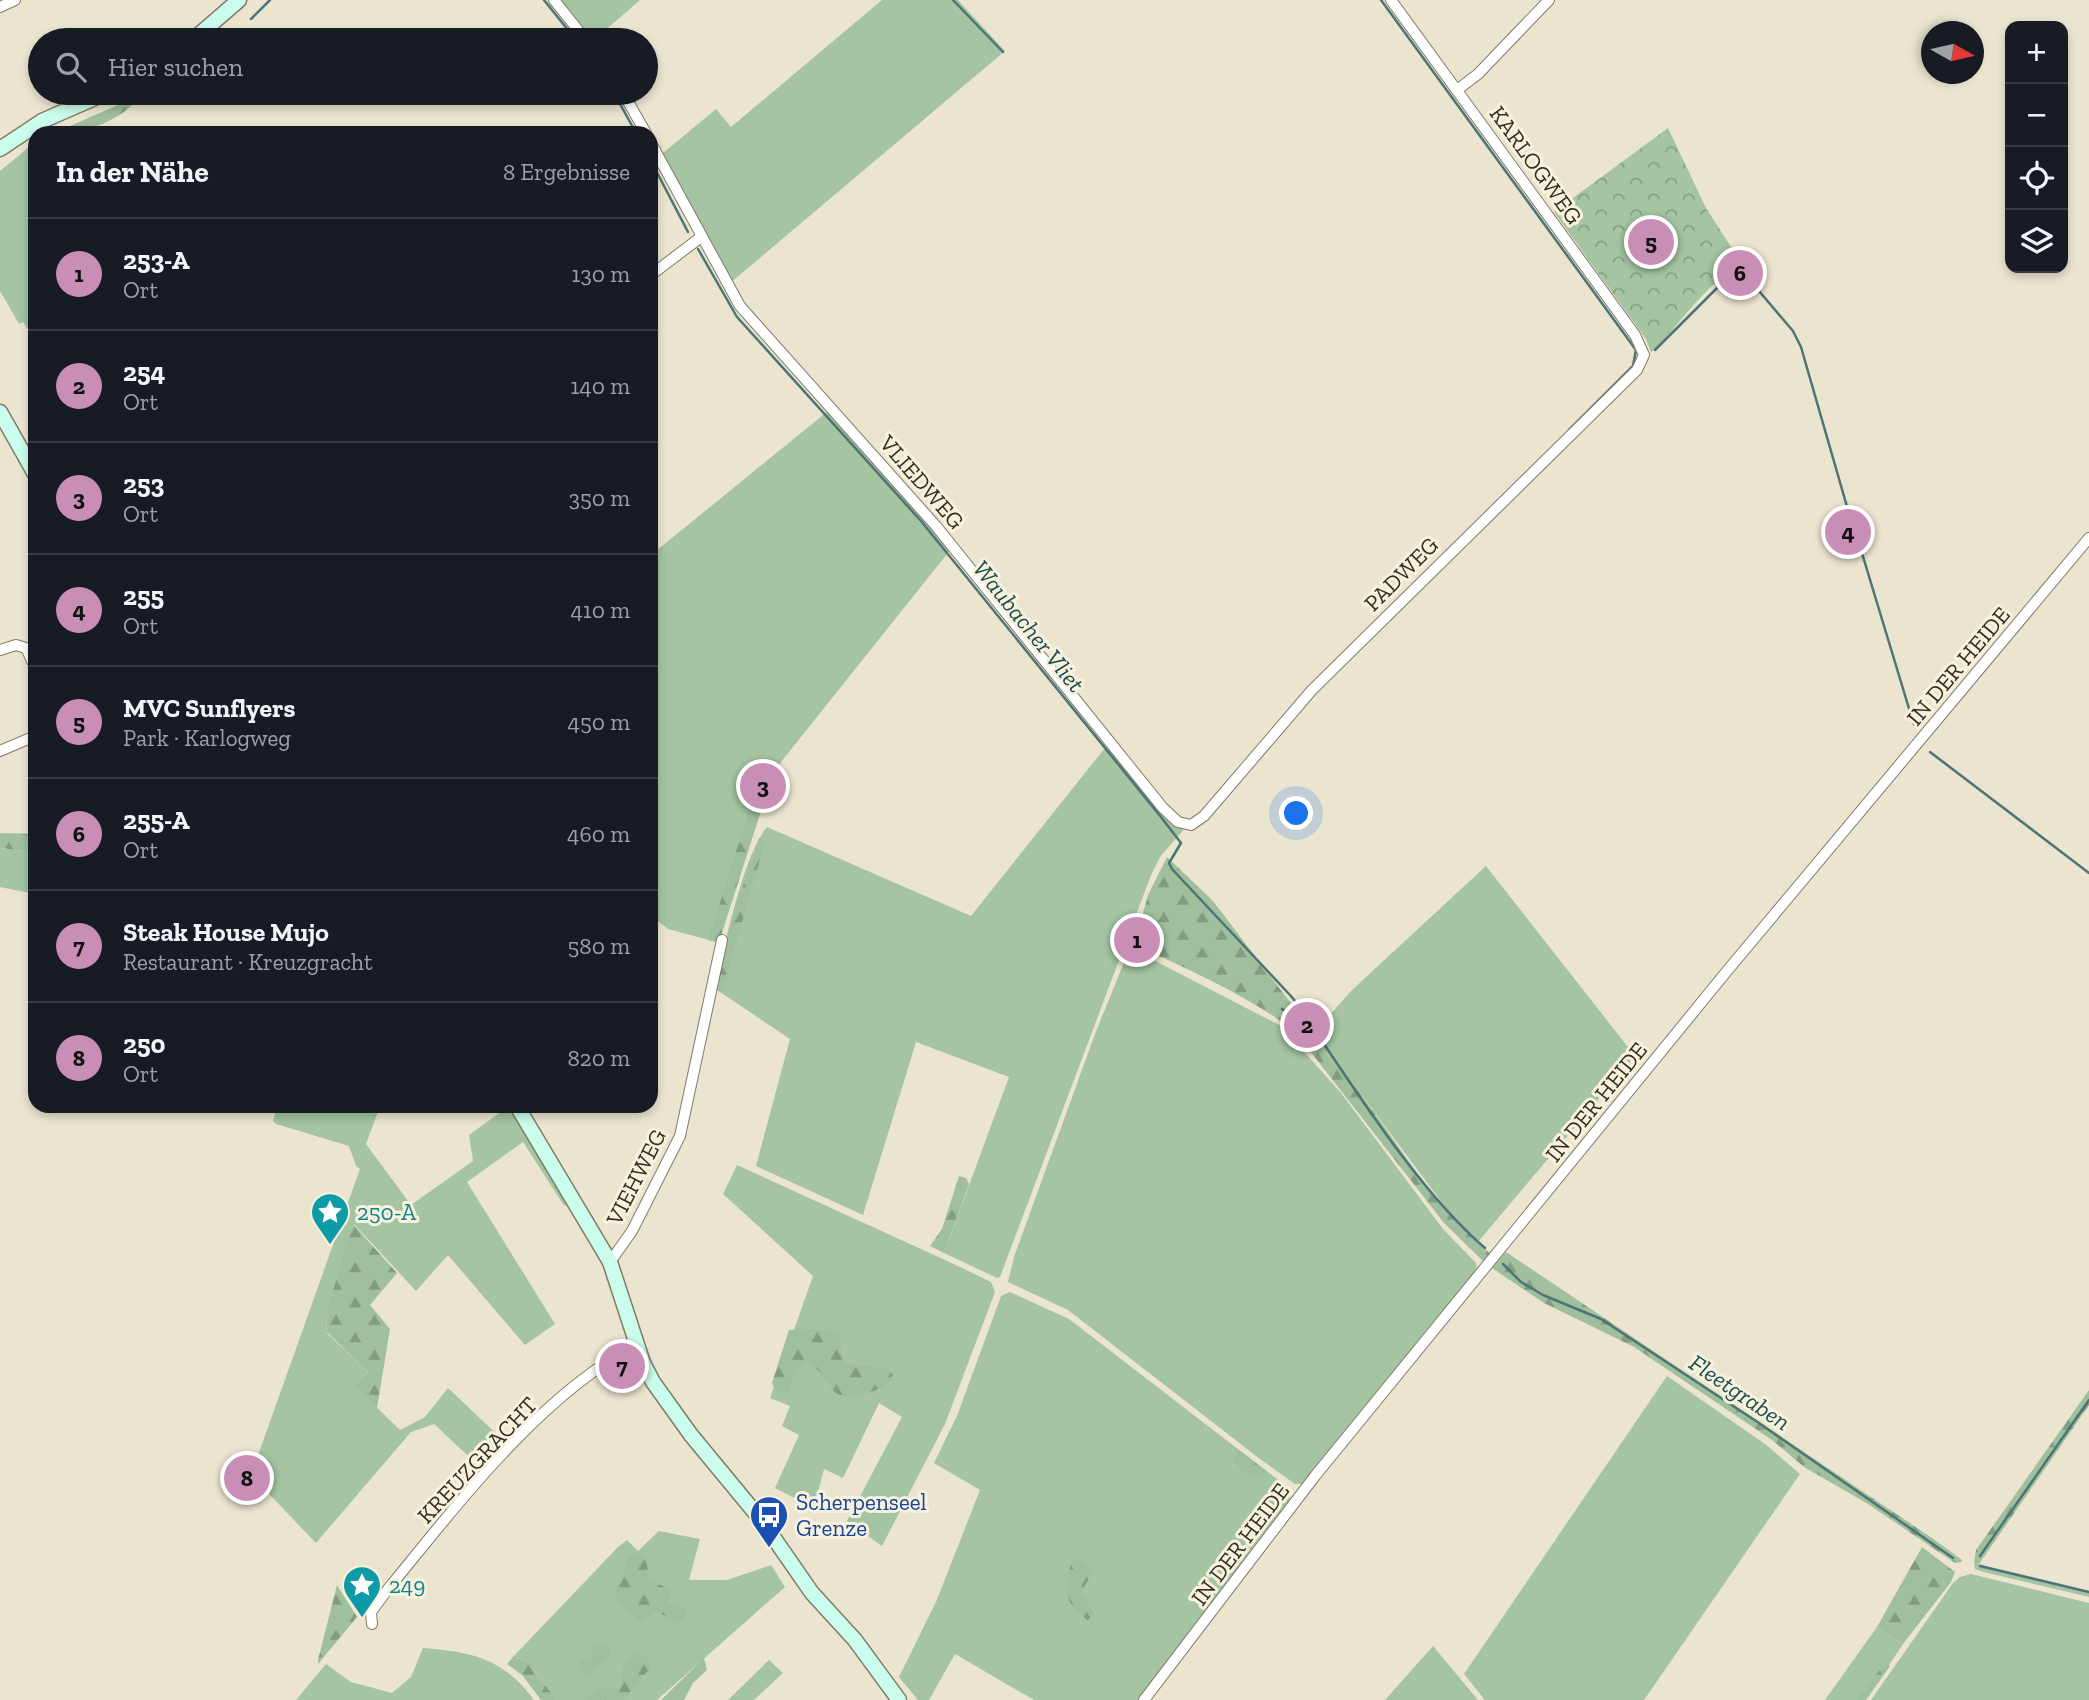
<!DOCTYPE html>
<html lang="de">
<head>
<meta charset="utf-8">
<style>
	body { margin:0; font-family:"Zilla Slab",serif; background:#242831; color:#f1f3f6 }
	.controls { position:absolute; right:21px; top:21px; display:grid; overflow:hidden; border-radius:14px; box-shadow:0 4px 10px #0003 }
	.controls button { width:63px; height:63px; display:grid; place-items:center; padding:0; border:0; border-bottom:2px solid #363941; background:#171b24; color:#f1f3f6; font:35px sans-serif }
	.compass { position:absolute; left:1921px; top:21px; width:63px; height:63px; border-radius:50%; background:#171b24; box-shadow:0 4px 10px #0003; rotate:98deg }
	.you { position:absolute; left:1297px; top:814px; width:24px; height:24px; margin:-18px; border:5px solid #fff; border-radius:50%; background:#1a73e8; box-shadow:0 0 0 10px #1a73e833 }
	.badge { display:grid; place-items:center; width:46px; height:46px; border-radius:50%; background:#c98eb5; color:#111; font-size:23px; font-weight:700 }
	.pin { position:absolute; translate:-50% -50%; border:4px solid #fff; box-shadow:0 2px 7px #0006 }
	.list { margin:0; padding:0; list-style:none }
	h2 { display:flex; justify-content:space-between; align-items:center; height:91px; margin:0; padding:0 28px; font-size:30px }
	h2 small { font-size:23px; font-weight:400; color:#9ea1a6 }
	.list li { display:grid; grid-template-columns:46px 1fr auto; gap:21px; align-items:center; box-sizing:border-box; height:112px; padding:0 28px; border-top:2px solid #363941 }
	.list b { display:block; font-size:26px; white-space:nowrap }
	.list p { margin:0; font-size:23px; white-space:nowrap; color:#9ea1a6 }
	.list em { font-size:23px; font-style:normal; color:#9ea1a6 }
	.icon { flex:none; width:38px; height:38px; fill:none; stroke:currentColor; stroke-width:2; stroke-linecap:round; stroke-linejoin:round }
	.map { position:relative; flex:none; width:2089px; height:1700px; overflow:hidden }
	.search { position:absolute; background:#171b24; box-shadow:0 4px 10px #0003; left:28px; top:28px; width:630px; height:77px; display:flex; align-items:center; gap:18px; box-sizing:border-box; padding:0 24px; border-radius:38px; color:#9ea1a6; font-size:26px }
	.panel { position:absolute; background:#171b24; box-shadow:0 4px 10px #0003; left:28px; top:126px; width:630px; height:987px; border-radius:21px }
	.map>svg:first-child { display:block }
</style>
</head>
<body>
<div class="map">
<svg width="2089" height="1700" viewBox="0 0 2089 1700">
	<defs>
		<pattern id="forest-firs" width="22" height="20" patternUnits="userSpaceOnUse" patternTransform="scale(1.75)"><rect width="22" height="20" fill="#9fbf9d"/><path d="M5 1l3.5 6h-7zM16 11l3.5 6h-7z" fill="#829c80"/></pattern>
		<pattern id="park-crowns" width="20" height="18" patternUnits="userSpaceOnUse" patternTransform="scale(1.75)"><rect width="20" height="18" fill="#a4c4a2"/><path d="M2 6a3 3 0 1 1 6 0M12 15a3 3 0 1 1 6 0" fill="none" stroke="#86a084"/></pattern>
	</defs>
	<rect width="100%" height="100%" fill="#ebe5d0"/>
	<g fill="#a4c4a2">
		<path d="M561 0H640L594 40Z"/>
		<path d="M882 0H958L1005 51 729 284 662 159 663 153 716 109 731 127Z"/>
		<path d="M35 142V340L23 322 19 324 0 291V171Z"/>
		<path d="M828 411 951 549 781 762 767 788 716 942 668 929 651 916V555Z"/>
		<path d="M1108 744 1185 828 1160 857 1151 875 1000 1277 997 1278 944 1253 1009 1077 916 1042 863 1215 756 1166 790 1039 714 988C725 947 742 858 767 827L971 916Z"/>
		<path d="M0 848 35 852V894L0 887Z"/>
		<path d="M1486 866 1635 1056 1477 1243 1460 1227 1358 1090 1321 1054 1311 1036 1352 990Z"/>
		<path d="M1129 950 1138 952 1281 1026 1341 1093 1443 1229 1476 1263 1477 1270 1469 1281 1302 1484H1295L1260 1459 1068 1310 1008 1282 1014 1257 1095 1034Z"/>
		<path d="M277 1106H380L366 1144 411 1205 473 1161 469 1135 502 1111 499 1106H508L572 1210 563 1204 523 1142 467 1182 555 1324 525 1345 448 1255 416 1291 354 1224 326 1314 327 1333 368 1372 354 1385 400 1430 425 1417 448 1388 504 1441 481 1468 434 1424 411 1432 316 1543 251 1475 360 1169 356 1166 349 1146 276 1124 273 1121Z"/>
		<path d="M737 1165 956 1265 991 1282 995 1292 945 1424 882 1546 847 1521 902 1417 879 1403 843 1478 824 1469 814 1508 775 1488 799 1435 782 1426 790 1406 770 1398 813 1276 723 1194Z"/>
		<path d="M1010 1292 1069 1319 1290 1489V1503L1140 1700H1034L955 1654 929 1700H918L899 1677 936 1602 980 1490 934 1463 957 1416 1001 1296Z"/>
		<path d="M1667 1376 1765 1444 1800 1474 1644 1700H1485L1464 1674Z"/>
		<path d="M659 1531 700 1539 689 1580H727L771 1565 785 1587 657 1700H557L526 1661 513 1657 618 1547 627 1540 638 1551Z"/>
		<path d="M1974 1563 2089 1592V1597L1984 1572 1975 1569Z"/>
		<path d="M1971 1574 2089 1603V1700H1871L1953 1583 1960 1577Z"/>
		<path d="M1877 1627 1903 1644 1866 1700H1825Z"/>
		<path d="M1433 1646 1478 1700H1385Z"/>
		<path d="M423 1648C472 1652 503 1658 534 1700H296L326 1664 351 1682 392 1693 411 1677Z"/>
		<path d="M769 1660 783 1673 754 1700H728Z"/>
	</g>
	<g fill="url(#forest-firs)">
		<path d="M143 94C120 121 89 133 54 133Z"/>
		<path d="M759 788 767 792 720 939 716 942 708 940 755 791Z"/>
		<path d="M0 833 35 834V852L0 848Z"/>
		<path d="M759 838 765 841 764 845 722 993 714 988 733 916Z"/>
		<path d="M1167 857 1213 901 1309 1027 1301 1037C1262 1002 1182 966 1134 945L1148 895Z"/>
		<path d="M1311 1036C1324 1058 1344 1072 1360 1093 1401 1148 1438 1211 1492 1255L1485 1263 1444 1223 1303 1042Z"/>
		<path d="M959 1176 966 1178 969 1184 944 1253 930 1246 942 1229Z"/>
		<path d="M353 1224 397 1273 370 1305 390 1329 377 1408 354 1385 368 1372 327 1332 326 1314Z"/>
		<path d="M1506 1252 1932 1538 1962 1560 1961 1562 1955 1563 1868 1504 1804 1467 1772 1440 1634 1347 1544 1303 1492 1268Z"/>
		<path d="M805 1329 840 1332 842 1358 846 1364 885 1368 893 1374C888 1386 879 1389 868 1393 823 1406 838 1380 807 1362L796 1370 788 1393H777L772 1383 789 1330Z"/>
		<path d="M2089 1390V1405L1979 1564 1974 1563 1976 1550Z"/>
		<path d="M1235 1447 1240 1451 1269 1473 1260 1477 1244 1472 1234 1462Z"/>
		<path d="M1922 1547 1955 1572 1951 1582 1903 1644 1877 1627Z"/>
		<path d="M643 1554 647 1560 648 1579 667 1588 671 1594 667 1603 686 1610 685 1617 678 1623 656 1611 642 1622 620 1606 614 1592 624 1574 628 1556Z"/>
		<path d="M1079 1559 1089 1565 1092 1574 1080 1593 1095 1615 1087 1620C1067 1602 1067 1602 1069 1577 1070 1570 1069 1567 1073 1561Z"/>
		<path d="M337 1585 357 1617 318 1664V1660Z"/>
		<path d="M597 1643 609 1648 611 1655 588 1676 582 1673 579 1664 584 1659 592 1660V1646Z"/>
		<path d="M635 1653 646 1656 651 1667 624 1700H586L596 1689 620 1688 623 1666Z"/>
		<path d="M513 1657 526 1661 557 1700H541L522 1675 507 1664Z"/>
		<path d="M704 1658 707 1670 693 1683 684 1700H661Z"/>
		<path d="M1885 1663 1890 1666 1866 1700H1857Z"/>
	</g>
	<path fill="url(#park-crowns)" d="M1668 128 1706 208 1742 264 1739 272C1712 271 1673 336 1651 352L1646 339 1554 212Z"/>
	<g fill="none" stroke-linecap="round" stroke-linejoin="round">
		<g stroke="#4d7476" stroke-width="2.5">
			<path d="M544 0 576 40"/>
			<path d="M953 0 1003 52"/>
			<path d="M1381 0 1636 350 1633 366 1569 430"/>
			<path d="M251 19 270 0"/>
			<path d="M614 93 636 133"/>
			<path d="M651 161 688 232"/>
			<path d="M698 249 737 317 921 521 1161 817 1181 843 1169 863 1172 869 1290 995 1307 1015 1305 1025"/>
			<path d="M1655 350 1736 269 1742 271 1793 331 1801 347 1852 524"/>
			<path d="M1858 540 1914 725"/>
			<path d="M1930 752 2089 873"/>
			<path d="M1282 1009 1305 1024"/>
			<path d="M1318 1035C1363 1102 1424 1196 1485 1248"/>
			<path d="M1503 1264 1521 1282 1543 1295 1601 1319 1759 1423 1953 1558"/>
			<path d="M1980 1556 2089 1400"/>
			<path d="M1980 1566 2089 1592"/>
		</g>
		<defs>
			<g id="street">
				<path d="M554 0 586 40"/>
				<path d="M0 7 15 0"/>
				<path d="M1457 90 1478 74 1549 0"/>
				<path d="M623 93 646 133"/>
				<path d="M651 143 740 306 936 526 1163 808 1178 822 1191 825 1204 816 1312 690 1637 370 1644 355 1635 335 1391 0"/>
				<path d="M651 275 701 237"/>
				<path d="M0 650 16 645 26 648 35 667"/>
				<path d="M0 751 35 736"/>
				<path d="M610 1262 632 1231 680 1136 722 940"/>
				<path d="M372 1624 371 1612 388 1589C458 1504 538 1397 637 1344"/>
				<path d="M1144 1700 1315 1476 1727 971 2089 538"/>
			</g>
			<g id="secondary">
				<path d="M193 40 239 0"/>
				<path d="M0 149 42 121 106 93"/>
				<path d="M0 412 35 474"/>
				<path d="M517 1106 610 1262 643 1363 653 1382 691 1435 762 1521 812 1593 855 1640 899 1700"/>
			</g>
		</defs>
		<use href="#street" stroke="#807b68" stroke-width="12"/>
		<use href="#secondary" stroke="#807b68" stroke-width="17"/>
		<use href="#street" stroke="#fff" stroke-width="10"/>
		<use href="#secondary" stroke="#cbfdec" stroke-width="14"/>
	</g>
	<defs>
		<symbol id="sight-pin" viewBox="-11 -11 22 30"><path d="M0 17L-7.5 6A9.5 9.5 0 1 1 7.5 6Z" fill="#0f9aa8" stroke="#f8f2dd"/><path d="M0-6L1.8-2.2L6-1.7L2.9 1.2L3.7 5.4L0 3.3L-3.7 5.4L-2.9 1.2L-6-1.7L-1.8-2.2Z" fill="#fff"/></symbol>
		<symbol id="bus-pin" viewBox="-11 -11 22 30"><path d="M0 17L-7.5 6A9.5 9.5 0 1 1 7.5 6Z" fill="#1a4fb4" stroke="#f8f2dd"/><path d="M-5-6H5V4H4V6H2V4H-2V6H-4V4H-5ZM-3.5-4V0h7V-4ZM-3.5 1.2v1.5H-2V1.2ZM2 1.2v1.5H3.5V1.2Z" fill="#fff"/></symbol>
	</defs>
	<g fill-rule="evenodd">
		<use href="#sight-pin" x="308" y="1190" width="44" height="60"/>
		<use href="#bus-pin" x="747" y="1493" width="44" height="60"/>
		<use href="#sight-pin" x="340" y="1563" width="44" height="60"/>
	</g>
	<g text-anchor="middle" dominant-baseline="central" stroke-width="6" stroke-linejoin="round" paint-order="stroke">
		<g font-size="23" fill="#312f26" stroke="#f8f2dd">
			<text transform="translate(1536 165) rotate(54)">KARLOGWEG</text>
			<text transform="translate(922 482) rotate(49)">VLIEDWEG</text>
			<text transform="translate(1401 574) rotate(-45)">PADWEG</text>
			<text transform="translate(1958 666) rotate(-50)">IN DER HEIDE</text>
			<text transform="translate(1596 1102) rotate(-51)">IN DER HEIDE</text>
			<text transform="translate(636 1177) rotate(-63)">VIEHWEG</text>
			<text transform="translate(477 1460) rotate(-47)">KREUZGRACHT</text>
			<text transform="translate(1240 1544) rotate(-53)">IN DER HEIDE</text>
		</g>
		<g font-size="23" fill="#0d838f" stroke="#f8f2dd" text-anchor="start">
			<text x="357" y="1212">250-A</text>
			<text x="389" y="1585">249</text>
		</g>
		<g font-size="23" fill="#164399" stroke="#f8f2dd" text-anchor="start">
			<text x="796" y="1502">Scherpenseel<tspan x="796" dy="26">Grenze</tspan></text>
		</g>
		<g font-size="24" font-style="italic" fill="#1a4d52" stroke="#f8f2dd">
			<text transform="translate(1029 626) rotate(51)">Waubacher Vliet</text>
			<text transform="translate(1740 1392) rotate(34)">Fleetgraben</text>
		</g>
	</g>
</svg>
<div class="controls">
<button>+</button>
<button>−</button>
<button><svg class="icon" aria-label="locate" viewBox="0 0 24 24"><circle cx="12" cy="12" r="6"/><path d="M12 2v4M12 18v4M2 12h4M18 12h4"/></svg></button>
<button><svg class="icon" aria-label="layers" viewBox="0 0 24 24"><path d="M12 4l9 5-9 5-9-5zM3 14l9 5 9-5"/></svg></button>
</div>
<svg class="compass" viewBox="-18 -18 36 36"><path d="M0-13l5 13h-10z" fill="#e53935"/><path d="M0 13l5-13h-10z" fill="#9ea1a6"/></svg>
<div class="you"></div>
<div class="pin badge" style="left:1137px;top:940px">1</div>
<div class="pin badge" style="left:1307px;top:1025px">2</div>
<div class="pin badge" style="left:763px;top:786px">3</div>
<div class="pin badge" style="left:1848px;top:532px">4</div>
<div class="pin badge" style="left:1651px;top:242px">5</div>
<div class="pin badge" style="left:1740px;top:273px">6</div>
<div class="pin badge" style="left:622px;top:1366px">7</div>
<div class="pin badge" style="left:247px;top:1478px">8</div>
<div class="search"><svg class="icon" aria-label="search" viewBox="0 0 24 24"><circle cx="10" cy="10" r="6"/><path d="M15 15l6 6"/></svg>Hier suchen</div>
<section class="panel">
<h2>In der Nähe<small>8 Ergebnisse</small></h2>
<ul class="list">
<li><span class="badge">1</span><div><b>253-A</b><p>Ort</p></div><em>130 m</em></li>
<li><span class="badge">2</span><div><b>254</b><p>Ort</p></div><em>140 m</em></li>
<li><span class="badge">3</span><div><b>253</b><p>Ort</p></div><em>350 m</em></li>
<li><span class="badge">4</span><div><b>255</b><p>Ort</p></div><em>410 m</em></li>
<li><span class="badge">5</span><div><b>MVC Sunflyers</b><p>Park · Karlogweg</p></div><em>450 m</em></li>
<li><span class="badge">6</span><div><b>255-A</b><p>Ort</p></div><em>460 m</em></li>
<li><span class="badge">7</span><div><b>Steak House Mujo</b><p>Restaurant · Kreuzgracht</p></div><em>580 m</em></li>
<li><span class="badge">8</span><div><b>250</b><p>Ort</p></div><em>820 m</em></li>
</ul>
</section>
</div>
</body>
</html>
